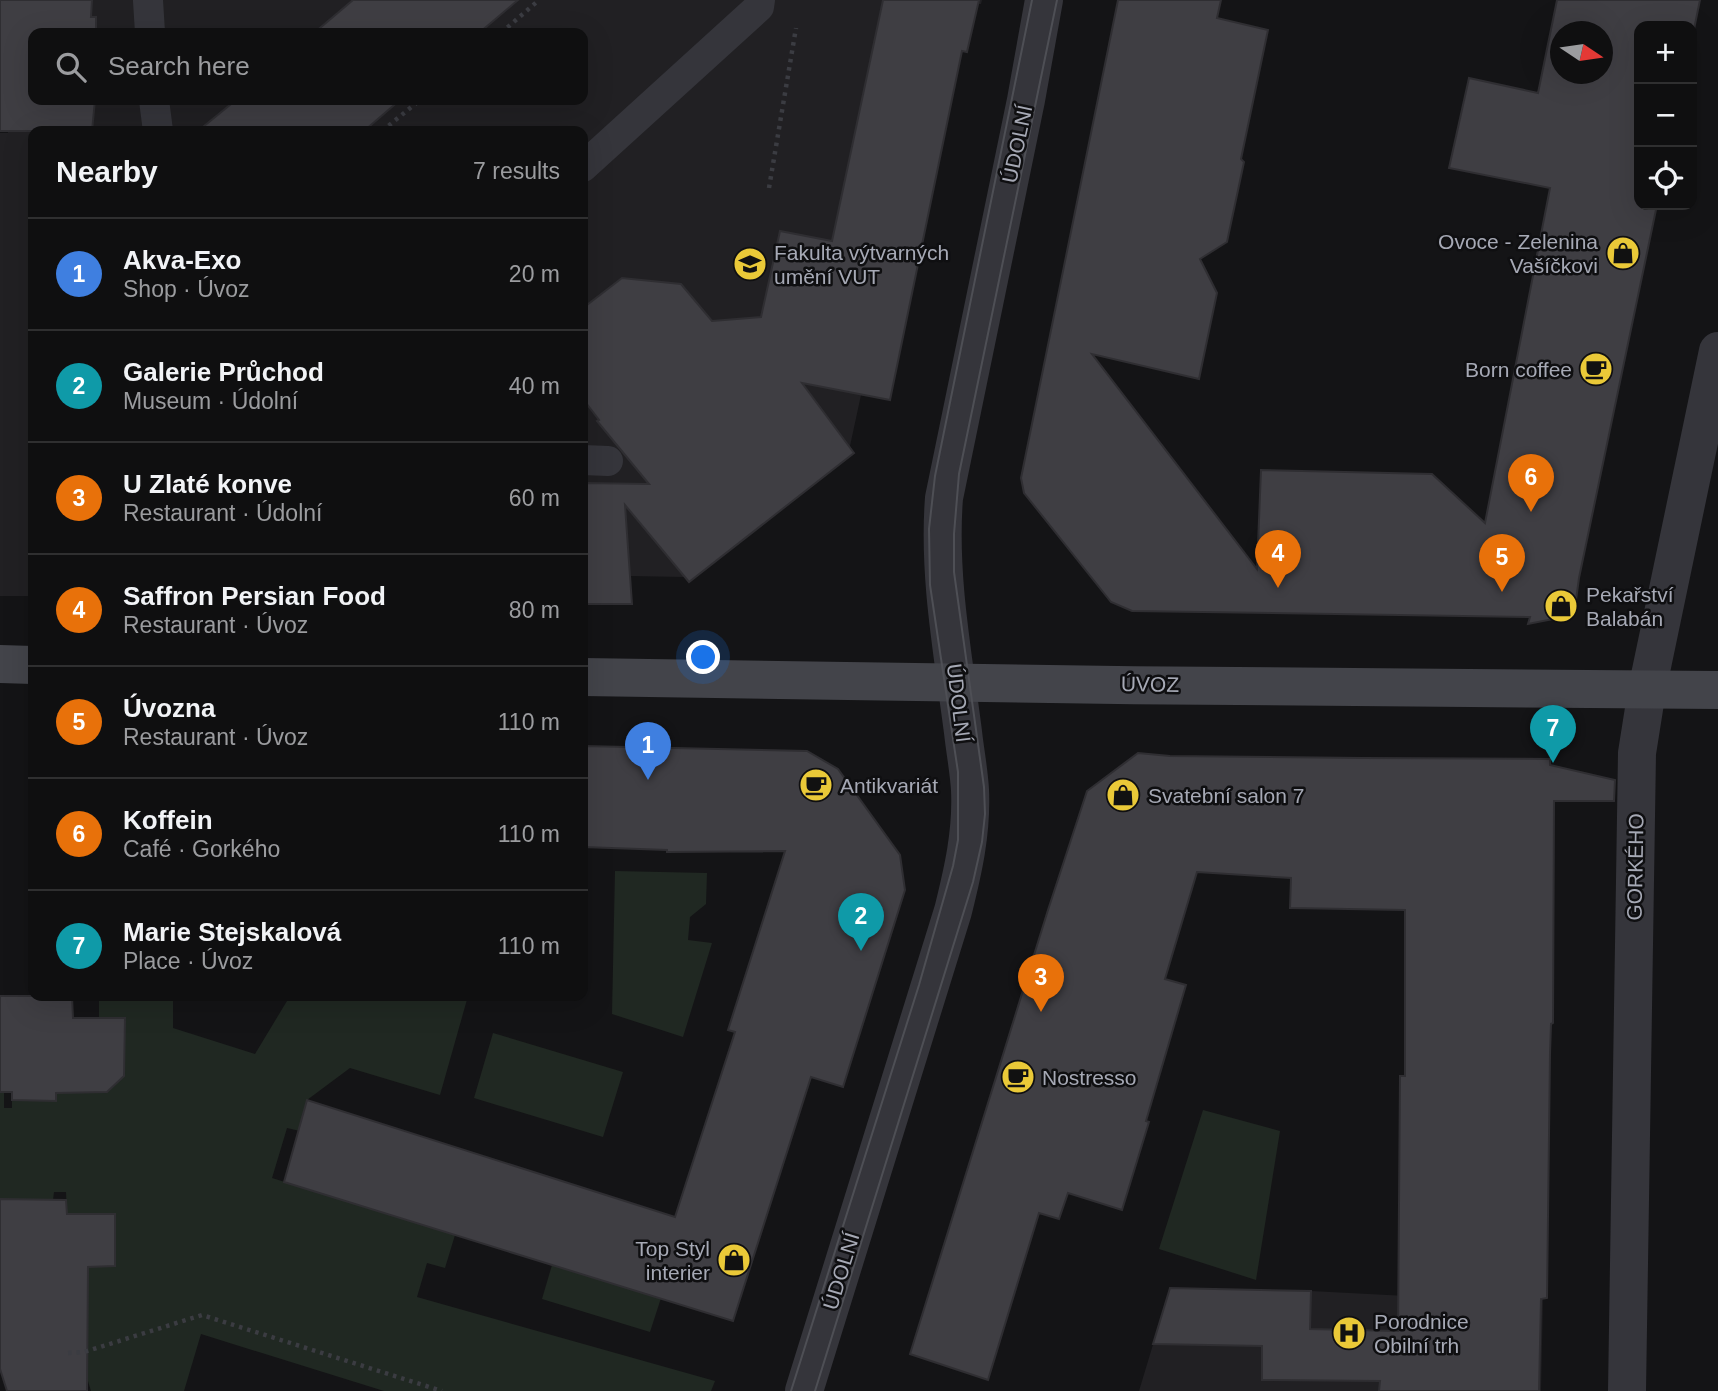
<!DOCTYPE html>
<html lang="en">
<head>
<meta charset="utf-8">
<style>
	body { margin:0; font-family:Arial,sans-serif; background:#181819; color:#f1f3f6 }
	.controls { position:absolute; right:21px; top:21px; display:grid; overflow:hidden; border-radius:14px; box-shadow:0 7px 28px #0002 }
	.controls button { width:63px; height:63px; display:grid; place-items:center; padding:0; border:0; border-bottom:2px solid #2f2f30; background:#0f0f10; color:#f1f3f6; font:35px sans-serif }
	.compass { position:absolute; left:1550px; top:21px; width:63px; height:63px; border-radius:50%; background:#0f0f10; box-shadow:0 7px 28px #0002; rotate:103deg }
	.you { position:absolute; left:704px; top:658px; width:24px; height:24px; margin:-18px; border:5px solid #fff; border-radius:50%; background:#1a73e8; box-shadow:0 0 0 10px #1a73e833 }
	.badge { display:grid; place-items:center; width:46px; height:46px; border-radius:50%; background:#0f766e; color:#fff; font-size:23px; font-weight:700 }
	.pin { position:absolute; translate:-50% -58px; filter:drop-shadow(0 2px 4px #0008) }
	.pin::after { content:''; position:absolute; top:37px; width:24px; height:21px; background:inherit; clip-path:polygon(0 0,100% 0,50% 100%) }
	.list { margin:0; padding:0; list-style:none }
	h2 { display:flex; justify-content:space-between; align-items:center; height:91px; margin:0; padding:0 28px; font-size:30px }
	h2 small { font-size:23px; font-weight:400; color:#9b9c9f }
	.list li { display:grid; grid-template-columns:46px 1fr auto; gap:21px; align-items:center; box-sizing:border-box; height:112px; padding:0 28px; border-top:2px solid #2f2f30 }
	.list b { display:block; font-size:26px; white-space:nowrap }
	.list p { margin:0; font-size:23px; white-space:nowrap; color:#9b9c9f }
	.list em { font-size:23px; font-style:normal; color:#9b9c9f }
	.icon { flex:none; width:38px; height:38px; fill:none; stroke:currentColor; stroke-width:2; stroke-linecap:round; stroke-linejoin:round }
	.map { position:relative; flex:none; width:1718px; height:1391px; overflow:hidden }
	.search { position:absolute; background:#0f0f10; box-shadow:0 7px 28px #0002; left:28px; top:28px; width:560px; height:77px; display:flex; align-items:center; gap:18px; box-sizing:border-box; padding:0 24px; border-radius:14px; color:#9b9c9f; font-size:26px }
	.panel { position:absolute; background:#0f0f10; box-shadow:0 7px 28px #0002; left:28px; top:126px; width:560px; height:875px; border-radius:14px }
	.map>svg:first-child { display:block }
</style>
</head>
<body>
<div class="map">
<svg width="1718" height="1391" viewBox="0 0 1718 1391">
	<rect width="100%" height="100%" fill="#141416"/>
	<g fill="#212023" fill-rule="evenodd">
		<path d="M0 0H982L981 4H978L967 52H962L890 400 861 395 850 446 854 453 689 582 684 577 630 576 632 604H583V131H33V596H0V133H8ZM33 33H583V100H33Z"/>
		<path d="M1170 1288 1311 1291 1445 1298H1543L1541 1391H1139Z"/>
	</g>
	<g fill="#202822">
		<path d="M615 871 707 873 706 904 690 917 688 940 712 943 683 1037 612 1014Z"/>
		<path d="M99 996H173V1028L255 1054 290 996H468L440 1095 350 1068 307 1100 300 1131 287 1128 272 1178 455 1235 445 1268 427 1263 417 1297 715 1381 711 1391H384L201 1334 184 1391H91L82 1361 87 1267 115 1266V1215L67 1214 66 1192H54L53 1200 0 1199V1092H4V1108H12V1100L56 1101V1093L107 1092 124 1076 125 1018H99Z"/>
		<path d="M493 1033 623 1072 603 1137 474 1098Z"/>
		<path d="M1203 1110 1280 1131 1256 1280 1159 1249Z"/>
		<path d="M552 1265 661 1298 650 1332 542 1299Z"/>
	</g>
	<g fill="#3f3e43" stroke="#2f2e32" stroke-width="2" fill-rule="evenodd">
		<path d="M0 0H92L91 17H96V33H33V100H95L92 131H0Z"/>
		<path d="M353 0H518L479 33H314Z"/>
		<path d="M883 0H979L967 52 962 51 890 400 802 383 854 453 689 582 625 505 632 604H583V483L649 484 597 421 599 420 583 399V308L622 278 681 284 712 321 761 317 780 231 832 241Z"/>
		<path d="M1118 0H1221L1217 18 1268 30 1241 159 1244 162 1227 242 1200 259 1217 293 1199 379 1092 354 1257 569 1261 470 1432 474 1485 523 1550 188 1449 168 1469 78 1538 93 1557 0H1700L1692 39V26H1639V205H1657L1579 578 1574 615 1528 624 1530 617 1132 611 1111 602 1024 493 1021 478ZM1560 32H1602V74H1560Z"/>
		<path d="M236 100H400L364 131H198Z"/>
		<path d="M583 746 807 751 838 769 900 855 905 890 843 1087 811 1077 733 1321 284 1182 307 1100 675 1217 735 1032 728 1030 785 851 667 852V850L583 847Z"/>
		<path d="M1138 753 1170 756 1363 758 1550 759V765L1615 780 1614 801H1554L1553 1023 1551 1024 1550 1054 1547 1298 1541 1299 1539 1391H1379L1380 1381 1262 1380V1346L1153 1344 1170 1288 1311 1291 1310 1329 1398 1331 1400 1076H1405V910L1290 908 1291 878 1197 872 1165 979 1186 985 1146 1121 1149 1122 1122 1210 1068 1193 1059 1219 1039 1213 988 1380 910 1354 1048 910 1087 791Z"/>
		<path d="M0 996H72L73 1018H125L124 1076 107 1092 56 1093V1101L12 1100V1092H0Z"/>
		<path d="M0 1199 66 1200 67 1214H115V1266L88 1267 87 1391H7L0 1369Z"/>
	</g>
	<g fill="none" stroke-linecap="round" stroke-linejoin="round">
		<g stroke="#3b3c42" stroke-width="4.5" stroke-dasharray="3.5 5" stroke-linecap="butt">
			<path d="M501 33 539 0"/>
			<path d="M382 131 420 100"/>
			<path d="M769 188 796 28"/>
			<path d="M68 1353 84 1352 202 1315 442 1391"/>
		</g>
		<g stroke="#35353b" stroke-width="30">
			<path d="M148 0 150 33"/>
			<path d="M154 100 158 131"/>
			<path d="M583 167 759 7 760 0"/>
			<path d="M583 460 608 461"/>
		</g>
		<path stroke="#35353b" stroke-width="38" d="M1627 1391 1637 753 1647 690 1718 351"/>
		<path stroke="#35353b" stroke-width="38" d="M804 1391 953 911C963 871 972 832 970 790 969 771 965 751 963 732 953 654 938 576 944 498L1026 100 1044 0"/>
		<g stroke="#43444a" stroke-width="38">
			<path d="M0 664 33 665"/>
			<path d="M583 677C961 684 1340 688 1718 690"/>
		</g>
		<g stroke="#4e4f55" stroke-width="2">
			<path d="M791 1391 919 985 953 866 958 840V772L930 585 929 529 935 476 1032 0"/>
			<path d="M815 1391 973 882 982 842 985 814 984 787 954 572V534L959 474 1057 0"/>
		</g>
	</g>
	<defs>
		<symbol id="shop-disc" viewBox="-11 -11 22 22"><circle r="9.5" fill="#eac938" stroke="#0f0f11"/><path d="M-5-2.5h2.3a2.7 3.5 0 0 1 5.4 0H5L5.5 6h-11ZM-1.5-2.5h3a1.5 2.3 0 0 0-3 0Z" fill="#111"/></symbol>
		<symbol id="university-disc" viewBox="-11 -11 22 22"><circle r="9.5" fill="#eac938" stroke="#0f0f11"/><path d="M0-5L7-2L0 1L-7-2ZM-4 1L0 2.5L4 1V4Q0 6-4 4Z" fill="#111"/></symbol>
		<symbol id="cafe-disc" viewBox="-11 -11 22 22"><circle r="9.5" fill="#eac938" stroke="#0f0f11"/><path d="M-5.5-4.5H6V0H3Q3 3.5 0 3.5H-2.5Q-5.5 3.5-5.5 0ZM3-3.2v2h1.7v-2ZM-6 4.5H4V6H-6Z" fill="#111"/></symbol>
		<symbol id="hospital-disc" viewBox="-11 -11 22 22"><circle r="9.5" fill="#eac938" stroke="#0f0f11"/><path d="M-5-5h3v3.5h4V-5h3V5h-3V1.5h-4V5h-3Z" fill="#111"/></symbol>
	</defs>
	<g fill-rule="evenodd">
		<use href="#shop-disc" x="1604" y="234" width="38" height="38"/>
		<use href="#university-disc" x="731" y="245" width="38" height="38"/>
		<use href="#cafe-disc" x="1577" y="350" width="38" height="38"/>
		<use href="#shop-disc" x="1542" y="587" width="38" height="38"/>
		<use href="#cafe-disc" x="797" y="766" width="38" height="38"/>
		<use href="#shop-disc" x="1104" y="776" width="38" height="38"/>
		<use href="#cafe-disc" x="999" y="1058" width="38" height="38"/>
		<use href="#shop-disc" x="715" y="1241" width="38" height="38"/>
		<use href="#hospital-disc" x="1330" y="1314" width="38" height="38"/>
	</g>
	<g text-anchor="middle" dominant-baseline="central" stroke-width="5" stroke-linejoin="round" paint-order="stroke">
		<g font-size="21" fill="#a6a9b5" stroke="#0f0f11">
			<text transform="translate(1017 144) rotate(-78)">ÚDOLNÍ</text>
			<text transform="translate(1150 684) rotate(1)">ÚVOZ</text>
			<text transform="translate(959 703) rotate(83)">ÚDOLNÍ</text>
			<text transform="translate(1635 867) rotate(-89)">GORKÉHO</text>
			<text transform="translate(841 1271) rotate(-73)">ÚDOLNÍ</text>
		</g>
		<g font-size="21" fill="#a6a9b5" stroke="#0f0f11" text-anchor="start">
			<text x="1598" y="241" text-anchor="end">Ovoce - Zelenina<tspan x="1598" dy="24">Vašíčkovi</tspan></text>
			<text x="774" y="252">Fakulta výtvarných<tspan x="774" dy="24">umění VUT</tspan></text>
			<text x="1572" y="369" text-anchor="end">Born coffee</text>
			<text x="1586" y="594">Pekařství<tspan x="1586" dy="24">Balabán</tspan></text>
			<text x="840" y="785">Antikvariát</text>
			<text x="1148" y="795">Svatební salon 7</text>
			<text x="1042" y="1077">Nostresso</text>
			<text x="710" y="1248" text-anchor="end">Top Styl<tspan x="710" dy="24">interier</tspan></text>
			<text x="1374" y="1321">Porodnice<tspan x="1374" dy="24">Obilní trh</tspan></text>
		</g>
	</g>
</svg>
<div class="controls">
<button>+</button>
<button>−</button>
<button><svg class="icon" aria-label="locate" viewBox="0 0 24 24"><circle cx="12" cy="12" r="6"/><path d="M12 2v4M12 18v4M2 12h4M18 12h4"/></svg></button>
</div>
<svg class="compass" viewBox="-18 -18 36 36"><path d="M0-13l5 13h-10z" fill="#e53935"/><path d="M0 13l5-13h-10z" fill="#9b9c9f"/></svg>
<div class="you"></div>
<div class="pin badge" style="left:648px;top:780px;background:#3f7fe0">1</div>
<div class="pin badge" style="left:861px;top:951px;background:#0f9aa8">2</div>
<div class="pin badge" style="left:1041px;top:1012px;background:#e8710a">3</div>
<div class="pin badge" style="left:1278px;top:588px;background:#e8710a">4</div>
<div class="pin badge" style="left:1502px;top:592px;background:#e8710a">5</div>
<div class="pin badge" style="left:1531px;top:512px;background:#e8710a">6</div>
<div class="pin badge" style="left:1553px;top:763px;background:#0f9aa8">7</div>
<div class="search"><svg class="icon" aria-label="search" viewBox="0 0 24 24"><circle cx="10" cy="10" r="6"/><path d="M15 15l6 6"/></svg>Search here</div>
<section class="panel">
<h2>Nearby<small>7 results</small></h2>
<ul class="list">
<li><span class="badge" style="background:#3f7fe0">1</span><div><b>Akva-Exo</b><p>Shop · Úvoz</p></div><em>20 m</em></li>
<li><span class="badge" style="background:#0f9aa8">2</span><div><b>Galerie Průchod</b><p>Museum · Údolní</p></div><em>40 m</em></li>
<li><span class="badge" style="background:#e8710a">3</span><div><b>U Zlaté konve</b><p>Restaurant · Údolní</p></div><em>60 m</em></li>
<li><span class="badge" style="background:#e8710a">4</span><div><b>Saffron Persian Food</b><p>Restaurant · Úvoz</p></div><em>80 m</em></li>
<li><span class="badge" style="background:#e8710a">5</span><div><b>Úvozna</b><p>Restaurant · Úvoz</p></div><em>110 m</em></li>
<li><span class="badge" style="background:#e8710a">6</span><div><b>Koffein</b><p>Café · Gorkého</p></div><em>110 m</em></li>
<li><span class="badge" style="background:#0f9aa8">7</span><div><b>Marie Stejskalová</b><p>Place · Úvoz</p></div><em>110 m</em></li>
</ul>
</section>
</div>
</body>
</html>
